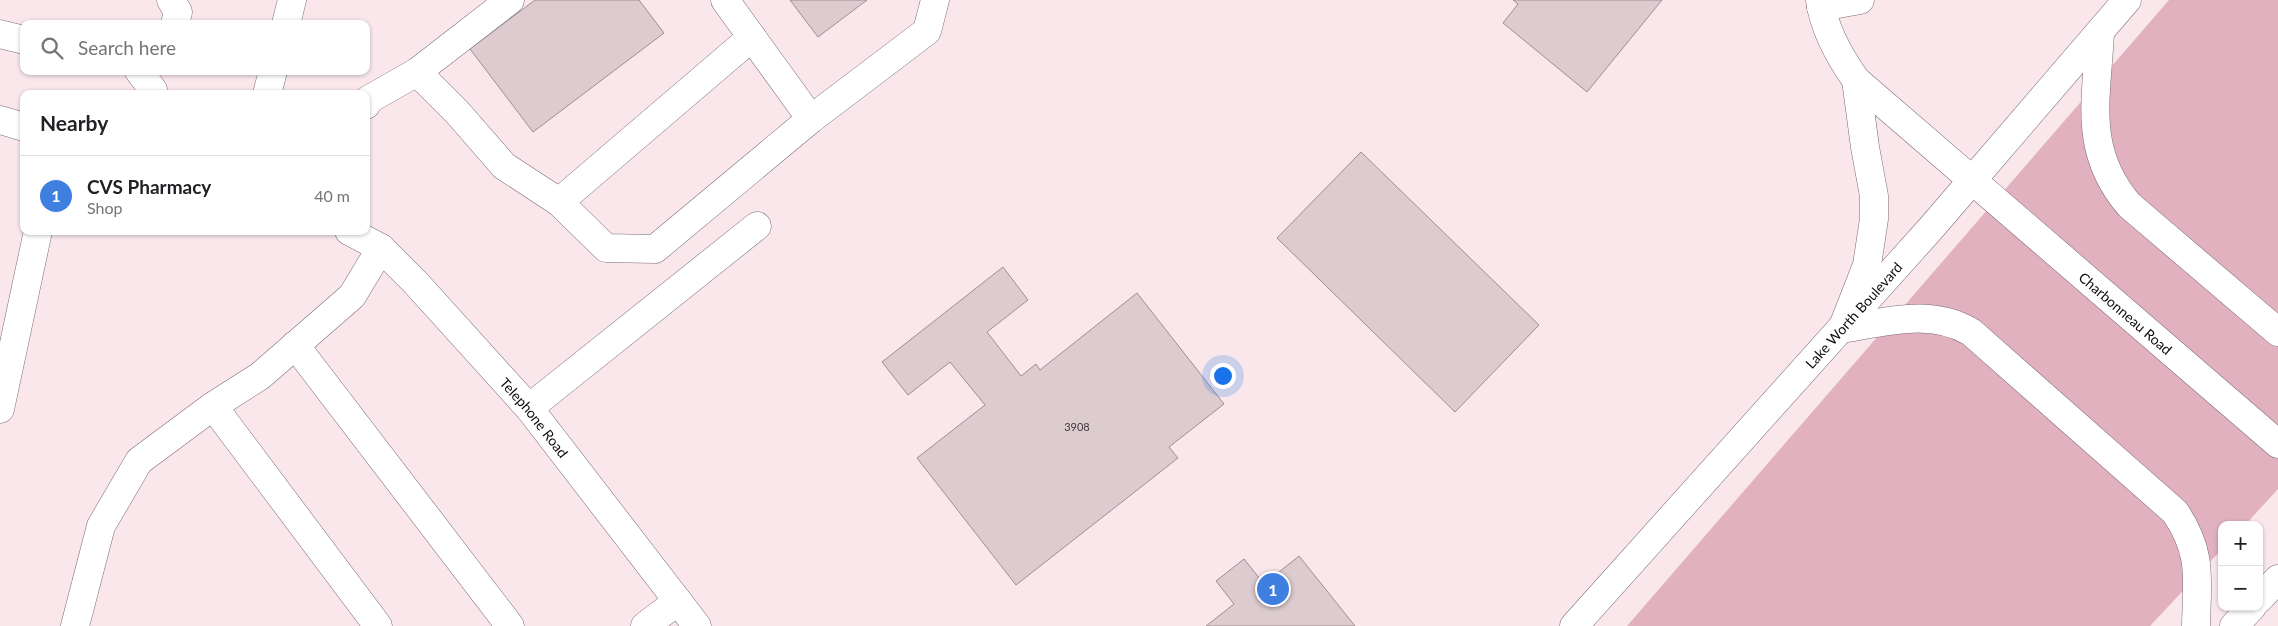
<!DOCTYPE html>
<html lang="en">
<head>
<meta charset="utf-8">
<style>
	body { margin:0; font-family:Lato,sans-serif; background:#f2f2f2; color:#202124 }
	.controls { position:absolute; right:15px; bottom:15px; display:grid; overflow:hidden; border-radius:10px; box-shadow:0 1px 4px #0004 }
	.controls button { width:45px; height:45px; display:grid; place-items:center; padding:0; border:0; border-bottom:1px solid #e0e0e0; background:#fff; color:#202124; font:25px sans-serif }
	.you { position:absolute; left:1222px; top:375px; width:18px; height:18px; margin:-12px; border:4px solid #fff; border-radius:50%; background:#1a73e8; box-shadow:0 0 0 8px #1a73e833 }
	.badge { display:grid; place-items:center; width:32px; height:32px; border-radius:50%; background:#ea580c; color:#fff; font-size:16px; font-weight:700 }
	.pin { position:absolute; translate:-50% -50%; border:2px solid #fff; box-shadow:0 1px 5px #0006 }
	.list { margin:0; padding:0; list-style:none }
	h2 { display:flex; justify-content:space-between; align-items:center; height:65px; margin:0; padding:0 20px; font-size:21px }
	h2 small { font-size:16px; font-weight:400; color:#757577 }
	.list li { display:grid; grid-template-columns:32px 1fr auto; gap:15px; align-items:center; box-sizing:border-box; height:80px; padding:0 20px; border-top:1px solid #e0e0e0 }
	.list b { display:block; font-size:19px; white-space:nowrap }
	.list p { margin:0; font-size:16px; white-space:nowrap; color:#757577 }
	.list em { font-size:16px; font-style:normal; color:#757577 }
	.icon { flex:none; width:28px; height:28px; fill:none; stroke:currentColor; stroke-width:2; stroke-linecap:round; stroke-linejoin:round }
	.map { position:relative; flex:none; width:2278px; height:626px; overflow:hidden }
	.search { position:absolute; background:#fff; box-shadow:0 1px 4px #0004; left:20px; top:20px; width:350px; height:55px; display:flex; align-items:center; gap:12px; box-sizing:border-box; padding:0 18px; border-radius:10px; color:#757577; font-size:19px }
	.panel { position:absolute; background:#fff; box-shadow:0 1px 4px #0004; left:20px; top:90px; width:350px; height:145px; border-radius:10px }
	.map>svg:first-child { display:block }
</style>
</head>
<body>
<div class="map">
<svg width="2278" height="626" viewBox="0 0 2278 626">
	<rect width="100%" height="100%" fill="#f9e7ec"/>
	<path fill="#e1b1c0" d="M2169 0H2278V489L2245 525H2222V549L2150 626H1627Z"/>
	<g fill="#dccbcf" stroke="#9e8e93">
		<path d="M535 0H639L664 33 533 132 470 49Z"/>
		<path d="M790 0H867L818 37Z"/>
		<path d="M1513 0H1662L1587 92 1503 23 1518 4Z"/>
		<path d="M1361 152 1539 325 1455 412 1277 238Z"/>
		<path d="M1003 267 1028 300 987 332 1021 376 1036 364 1040 370 1137 293 1224 404 1169 447 1178 458 1016 585 917 458 985 405 950 362 908 395 882 362Z"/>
		<path d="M1299 556 1355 626H1206L1234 604 1216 581 1244 559 1264 584Z"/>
	</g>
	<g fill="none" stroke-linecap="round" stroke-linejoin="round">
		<defs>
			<g id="minor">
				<path d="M171 0 178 12 175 24"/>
				<path d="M725 0 811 119"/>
				<path id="s1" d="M1820 0C1824 29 1839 56 1856 80L2278 444"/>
				<path d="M1821 7 1860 0"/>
				<path d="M286 24 292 0"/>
				<path d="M0 34 24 40"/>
				<path d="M139 71 153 90"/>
				<path d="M417 72 457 112 504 166 559 202 606 248 655 249 811 119 927 31 935 0"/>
				<path d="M267 94 273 71"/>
				<path d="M366 105 368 100 417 72 510 0"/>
				<path d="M0 120 24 127"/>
				<path d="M559 202 752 37"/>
				<path id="s2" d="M349 231 381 248 415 282 529 408 697 626"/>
				<path d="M1844 324 1867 265 1874 219V196L1865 147 1856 80"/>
				<path d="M295 345 510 626"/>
				<path d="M213 406 378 626"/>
				<path d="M529 408 757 226"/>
				<path d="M0 409 38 231"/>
				<path d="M75 626 101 526 139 461 213 406 260 376 352 296 381 248"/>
				<path d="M645 626 678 601"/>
			</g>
			<g id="highway">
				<path d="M2100 32C2097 98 2082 150 2129 205L2278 332"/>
				<path d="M1842 329C1886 322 1930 308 1971 332L2175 512C2203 553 2197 579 2196 626"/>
				<path d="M2259 599 2278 579"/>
				<path id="s3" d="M1574 626 1932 227 2127 0"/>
				<path d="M2234 626 2252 607"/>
			</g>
		</defs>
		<use href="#minor" stroke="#7b6c70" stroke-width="29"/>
		<use href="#highway" stroke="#7b6c70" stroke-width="29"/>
		<use href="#minor" stroke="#fff" stroke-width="28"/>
		<use href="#highway" stroke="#fff" stroke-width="28"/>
	</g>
	<g text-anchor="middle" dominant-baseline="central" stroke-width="4.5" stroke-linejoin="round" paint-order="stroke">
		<g font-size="11" fill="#433b3e">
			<text x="1077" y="426">3908</text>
		</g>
		<g font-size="14" fill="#100b0d" stroke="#fff">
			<text stroke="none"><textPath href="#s1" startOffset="445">Charbonneau Road</textPath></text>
			<text stroke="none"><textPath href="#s3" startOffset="418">Lake Worth Boulevard</textPath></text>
			<text stroke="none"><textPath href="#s2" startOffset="265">Telephone Road</textPath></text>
		</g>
	</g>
</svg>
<div class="controls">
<button>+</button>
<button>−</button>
</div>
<div class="you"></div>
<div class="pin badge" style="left:1273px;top:589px;background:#3f7fe0">1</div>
<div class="search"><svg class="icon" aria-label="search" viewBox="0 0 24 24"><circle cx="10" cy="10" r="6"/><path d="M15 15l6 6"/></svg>Search here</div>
<section class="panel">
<h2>Nearby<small></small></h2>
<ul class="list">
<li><span class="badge" style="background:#3f7fe0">1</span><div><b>CVS Pharmacy</b><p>Shop</p></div><em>40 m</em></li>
</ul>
</section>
</div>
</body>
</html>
